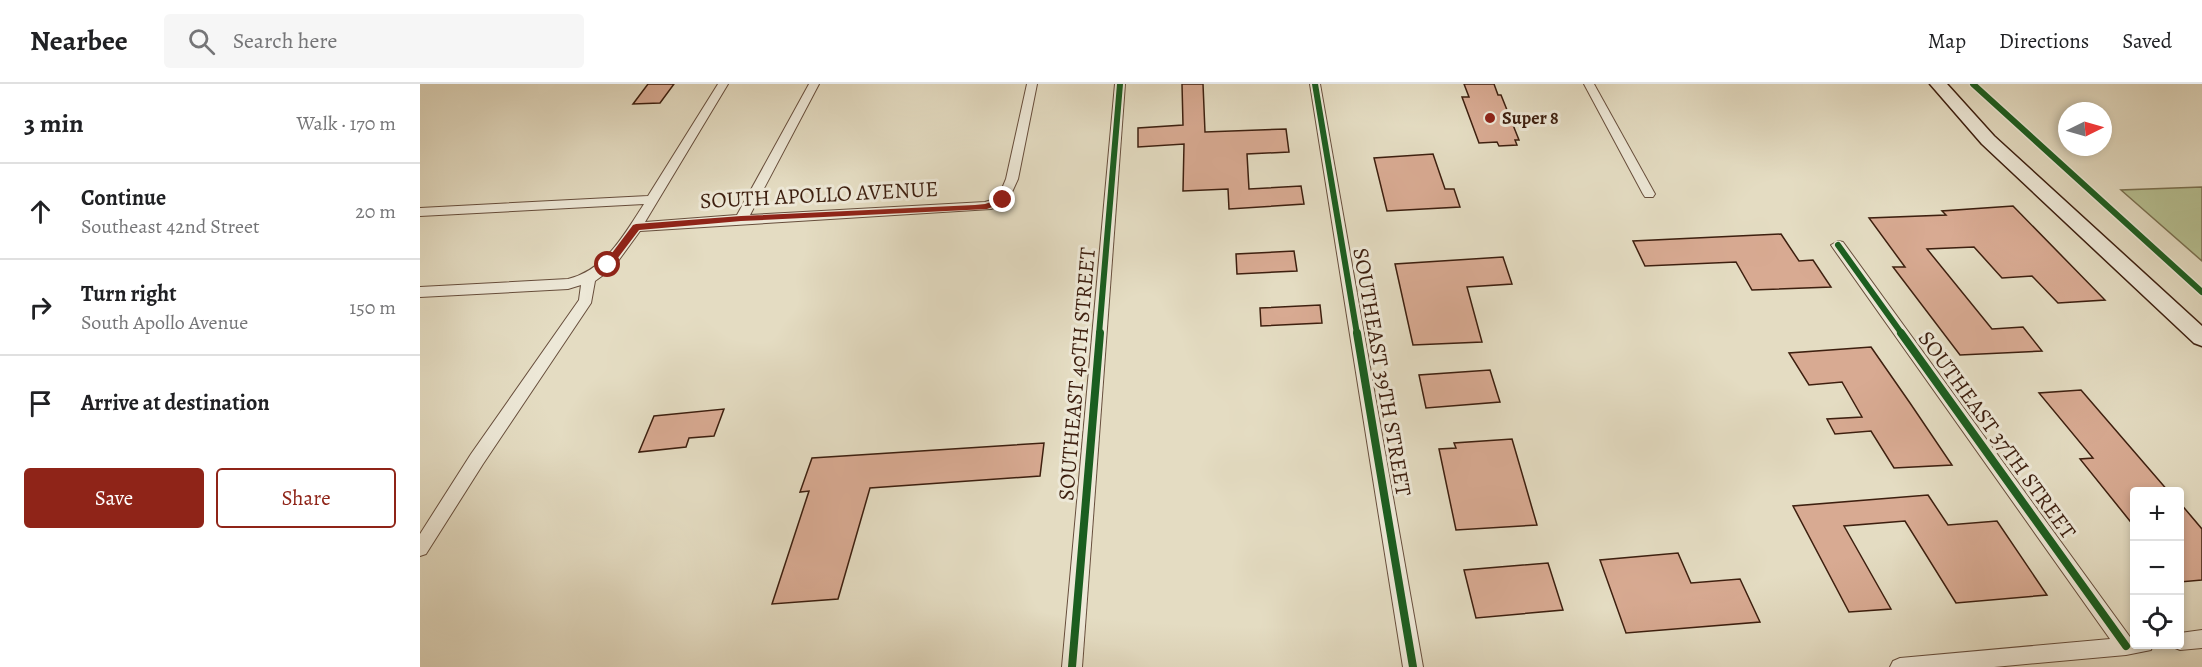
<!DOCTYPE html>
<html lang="en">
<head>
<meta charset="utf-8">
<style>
	body { margin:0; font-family:Alegreya,serif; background:#f6f6f6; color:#202124 }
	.controls { position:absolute; right:18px; bottom:18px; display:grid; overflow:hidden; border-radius:6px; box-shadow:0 3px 9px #0003 }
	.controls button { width:54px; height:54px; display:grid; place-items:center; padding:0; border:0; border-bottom:2px solid #e0e0e0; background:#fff; color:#202124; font:30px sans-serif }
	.compass { position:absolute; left:1638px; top:18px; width:54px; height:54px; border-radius:50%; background:#fff; box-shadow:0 3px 9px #0003; rotate:85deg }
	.stop { position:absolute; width:18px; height:18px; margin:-14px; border:4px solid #8f2418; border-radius:50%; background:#fff }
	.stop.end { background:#8f2418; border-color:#fff; box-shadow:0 2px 6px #0008 }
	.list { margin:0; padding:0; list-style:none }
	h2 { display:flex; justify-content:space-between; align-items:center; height:78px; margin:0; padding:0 24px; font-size:26px }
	h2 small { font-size:20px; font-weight:400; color:#757577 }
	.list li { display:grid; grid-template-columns:39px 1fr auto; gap:18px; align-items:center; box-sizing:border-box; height:96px; padding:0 24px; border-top:2px solid #e0e0e0 }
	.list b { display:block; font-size:22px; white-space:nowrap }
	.list p { margin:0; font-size:20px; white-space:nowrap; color:#757577 }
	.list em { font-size:20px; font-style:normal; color:#757577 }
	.actions { display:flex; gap:12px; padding:18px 24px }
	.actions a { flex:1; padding:14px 0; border:2px solid #8f2418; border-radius:6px; text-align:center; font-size:21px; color:#8f2418 }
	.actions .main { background:#8f2418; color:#fff }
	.icon { flex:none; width:33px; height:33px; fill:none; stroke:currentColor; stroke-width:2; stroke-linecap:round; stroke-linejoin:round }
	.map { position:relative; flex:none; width:1782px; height:583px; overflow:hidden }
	header { display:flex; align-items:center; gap:36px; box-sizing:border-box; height:84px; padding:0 30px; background:#fff; border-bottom:2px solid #e0e0e0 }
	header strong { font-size:28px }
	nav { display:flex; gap:33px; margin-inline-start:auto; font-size:21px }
	.search { width:420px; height:54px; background:#f6f6f6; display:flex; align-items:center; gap:15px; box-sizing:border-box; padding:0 21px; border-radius:6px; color:#757577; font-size:22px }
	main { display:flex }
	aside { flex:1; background:#fff }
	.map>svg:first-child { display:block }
</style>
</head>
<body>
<header>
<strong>Nearbee</strong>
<div class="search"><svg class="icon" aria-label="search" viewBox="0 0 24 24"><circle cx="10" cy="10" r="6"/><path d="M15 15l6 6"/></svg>Search here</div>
<nav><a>Map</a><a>Directions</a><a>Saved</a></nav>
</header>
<main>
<aside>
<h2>3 min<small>Walk · 170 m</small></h2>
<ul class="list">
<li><svg class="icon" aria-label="ahead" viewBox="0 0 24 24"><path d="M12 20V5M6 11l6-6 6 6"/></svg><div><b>Continue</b><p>Southeast 42nd Street</p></div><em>20 m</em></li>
<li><svg class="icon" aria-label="right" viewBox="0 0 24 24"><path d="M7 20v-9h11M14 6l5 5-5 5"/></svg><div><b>Turn right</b><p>South Apollo Avenue</p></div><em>150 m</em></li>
<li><svg class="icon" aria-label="arrive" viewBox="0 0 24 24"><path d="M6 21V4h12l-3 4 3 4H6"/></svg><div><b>Arrive at destination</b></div></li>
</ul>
<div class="actions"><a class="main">Save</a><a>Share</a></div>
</aside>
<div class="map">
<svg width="1782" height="583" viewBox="0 0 1782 583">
	<rect width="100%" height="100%" fill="#e4dcc2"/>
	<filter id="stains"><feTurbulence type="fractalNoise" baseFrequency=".00333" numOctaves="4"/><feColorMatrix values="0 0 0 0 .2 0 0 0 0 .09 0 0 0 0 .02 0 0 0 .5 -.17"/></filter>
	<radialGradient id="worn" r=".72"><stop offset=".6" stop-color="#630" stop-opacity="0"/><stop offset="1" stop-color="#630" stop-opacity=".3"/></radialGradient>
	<path fill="#b6c092" stroke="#7a7050" stroke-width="1.5" d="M1782 103V177L1701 106Z"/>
	<g fill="#d8aa92" stroke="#3d1f0f" stroke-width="1.5">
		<path d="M228 0H254L240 19 213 20Z"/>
		<path d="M762 0H783L785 48 866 45 869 68 827 70 829 105 881 102 884 120 809 125 808 105 763 107 764 60 718 63V44L763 41Z"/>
		<path d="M1044 0H1074L1078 11H1081L1099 56H1095L1097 61 1079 62 1077 58 1059 59 1042 13H1049Z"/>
		<path d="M1013 70 1025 105H1034L1040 123 967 127 954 74Z"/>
		<path d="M1593 122 1685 216 1638 219 1612 192 1582 194 1554 163 1507 165 1572 245 1603 243 1622 267 1540 271 1473 183H1485L1449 134 1526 131 1522 127Z"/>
		<path d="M1361 150 1379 177 1393 176 1411 203 1332 206 1316 178 1225 182 1213 157Z"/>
		<path d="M874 167 877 187 817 190 816 170Z"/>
		<path d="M1083 173 1092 200 1047 203 1062 258 993 261 975 180Z"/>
		<path d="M900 221 902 239 841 242 840 224Z"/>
		<path d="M1451 263 1490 319 1532 381 1474 384 1451 347 1415 350 1407 335 1442 333 1422 298 1389 301 1369 269Z"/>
		<path d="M1070 286 1080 318 1006 324 999 291Z"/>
		<path d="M1661 306 1749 408H1714V442L1660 375 1673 374 1619 309Z"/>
		<path d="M304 325 294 352 269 354 266 363 219 368 234 332Z"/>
		<path d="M1092 355 1117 441 1036 446 1019 365 1036 364 1034 359Z"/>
		<path d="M624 359 620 392 450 404 418 515 352 520 389 407 380 408 392 374Z"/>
		<path d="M1508 411 1528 441 1577 437 1627 511 1536 519 1485 437 1424 442 1471 525 1429 528 1373 422Z"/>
		<path d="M1760 419 1782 445V496L1760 498Z"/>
		<path d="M1258 469 1271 499 1320 495 1340 538 1206 549 1180 476Z"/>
		<path d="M1128 479 1143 526 1056 534 1044 486Z"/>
	</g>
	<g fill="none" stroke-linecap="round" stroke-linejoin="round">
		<defs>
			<g id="street">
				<path d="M298 0H308L225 138 317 131 389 0H399L330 131 565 118 578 114 586 95 607 0H617L598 95 587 119 571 125 220 147 193 184 175 197 171 219 63 380 6 470 0 472V450L51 370 159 216 161 201 148 205 0 213V203L148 195C185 186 204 151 224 120L0 132V124L228 112Z"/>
				<path d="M695 0H705L662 583H642Z"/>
				<path d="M890 0H900L1003 583H983Z"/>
				<path d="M1164 0H1174L1235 110 1233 113H1225L1223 110Z"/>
				<path d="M1418 157 1423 158 1710 553 1714 552V560H1733L1731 566 1706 571 1574 583H1470L1473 577 1480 574 1690 555 1413 164 1411 161Z"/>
				<path d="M1782 546V564L1760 566 1753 563 1752 560H1760V549Z"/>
			</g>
			<path id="secondary" d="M1510 0H1527L1574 52 1782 242V262L1774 259 1562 60Z"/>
		</defs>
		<use href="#street" stroke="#674e3c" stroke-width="2"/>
		<use href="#secondary" stroke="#3d1f0f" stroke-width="3"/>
		<use href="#street" fill="#ede8d7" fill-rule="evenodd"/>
		<use href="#secondary" fill="#ede8d7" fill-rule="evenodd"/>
		<defs>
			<g id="cycleway-far1">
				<path d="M895 0 937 250"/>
				<path d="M1553 0 1782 208"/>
				<path d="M1418 161 1482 250"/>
				<path d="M679 250 700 0"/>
			</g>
			<g id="cycleway">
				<path d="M937 249 993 583"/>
				<path d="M1481 249 1706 562"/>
				<path d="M652 583 680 249"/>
			</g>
		</defs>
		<use href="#cycleway-far1" stroke="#ede8d7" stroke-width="9"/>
		<use href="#cycleway" stroke="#ede8d7" stroke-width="12"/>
		<use href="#cycleway-far1" stroke="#1b5e20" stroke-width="6"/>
		<use href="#cycleway" stroke="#1b5e20" stroke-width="8"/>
	</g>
	<path fill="#8f2418" d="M583 114 587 116 585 118 567 125 321 137 219 146 191 183 183 181 213 141 216 140 321 132 555 121 565 120Z"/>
	<circle fill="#8f2418" stroke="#ede8d7" stroke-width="2" cx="1070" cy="34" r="6"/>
	<g text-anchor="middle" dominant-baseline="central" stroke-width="6" stroke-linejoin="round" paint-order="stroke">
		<g font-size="18" font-weight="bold" fill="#3d1f0f" stroke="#ede8d7" text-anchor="start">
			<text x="1082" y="34">Super 8</text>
		</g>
		<g font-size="22" fill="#3d1f0f" stroke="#ede8d7">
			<text transform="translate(399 111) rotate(-3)">SOUTH APOLLO AVENUE</text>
			<text transform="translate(962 288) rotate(80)">SOUTHEAST 39TH STREET</text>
			<text transform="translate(657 290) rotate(-85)">SOUTHEAST 40TH STREET</text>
			<text transform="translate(1577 351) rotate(54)">SOUTHEAST 37TH STREET</text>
		</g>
	</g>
	<rect width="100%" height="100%" filter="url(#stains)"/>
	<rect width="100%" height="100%" fill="url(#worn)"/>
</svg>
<div class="controls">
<button>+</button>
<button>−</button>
<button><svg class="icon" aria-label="locate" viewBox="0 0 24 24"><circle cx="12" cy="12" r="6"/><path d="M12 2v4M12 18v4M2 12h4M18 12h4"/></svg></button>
</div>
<svg class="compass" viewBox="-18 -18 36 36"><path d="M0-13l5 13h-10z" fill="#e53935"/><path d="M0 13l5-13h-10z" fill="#757577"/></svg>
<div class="stop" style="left:188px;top:181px"></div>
<div class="stop end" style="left:583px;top:116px"></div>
</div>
</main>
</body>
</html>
